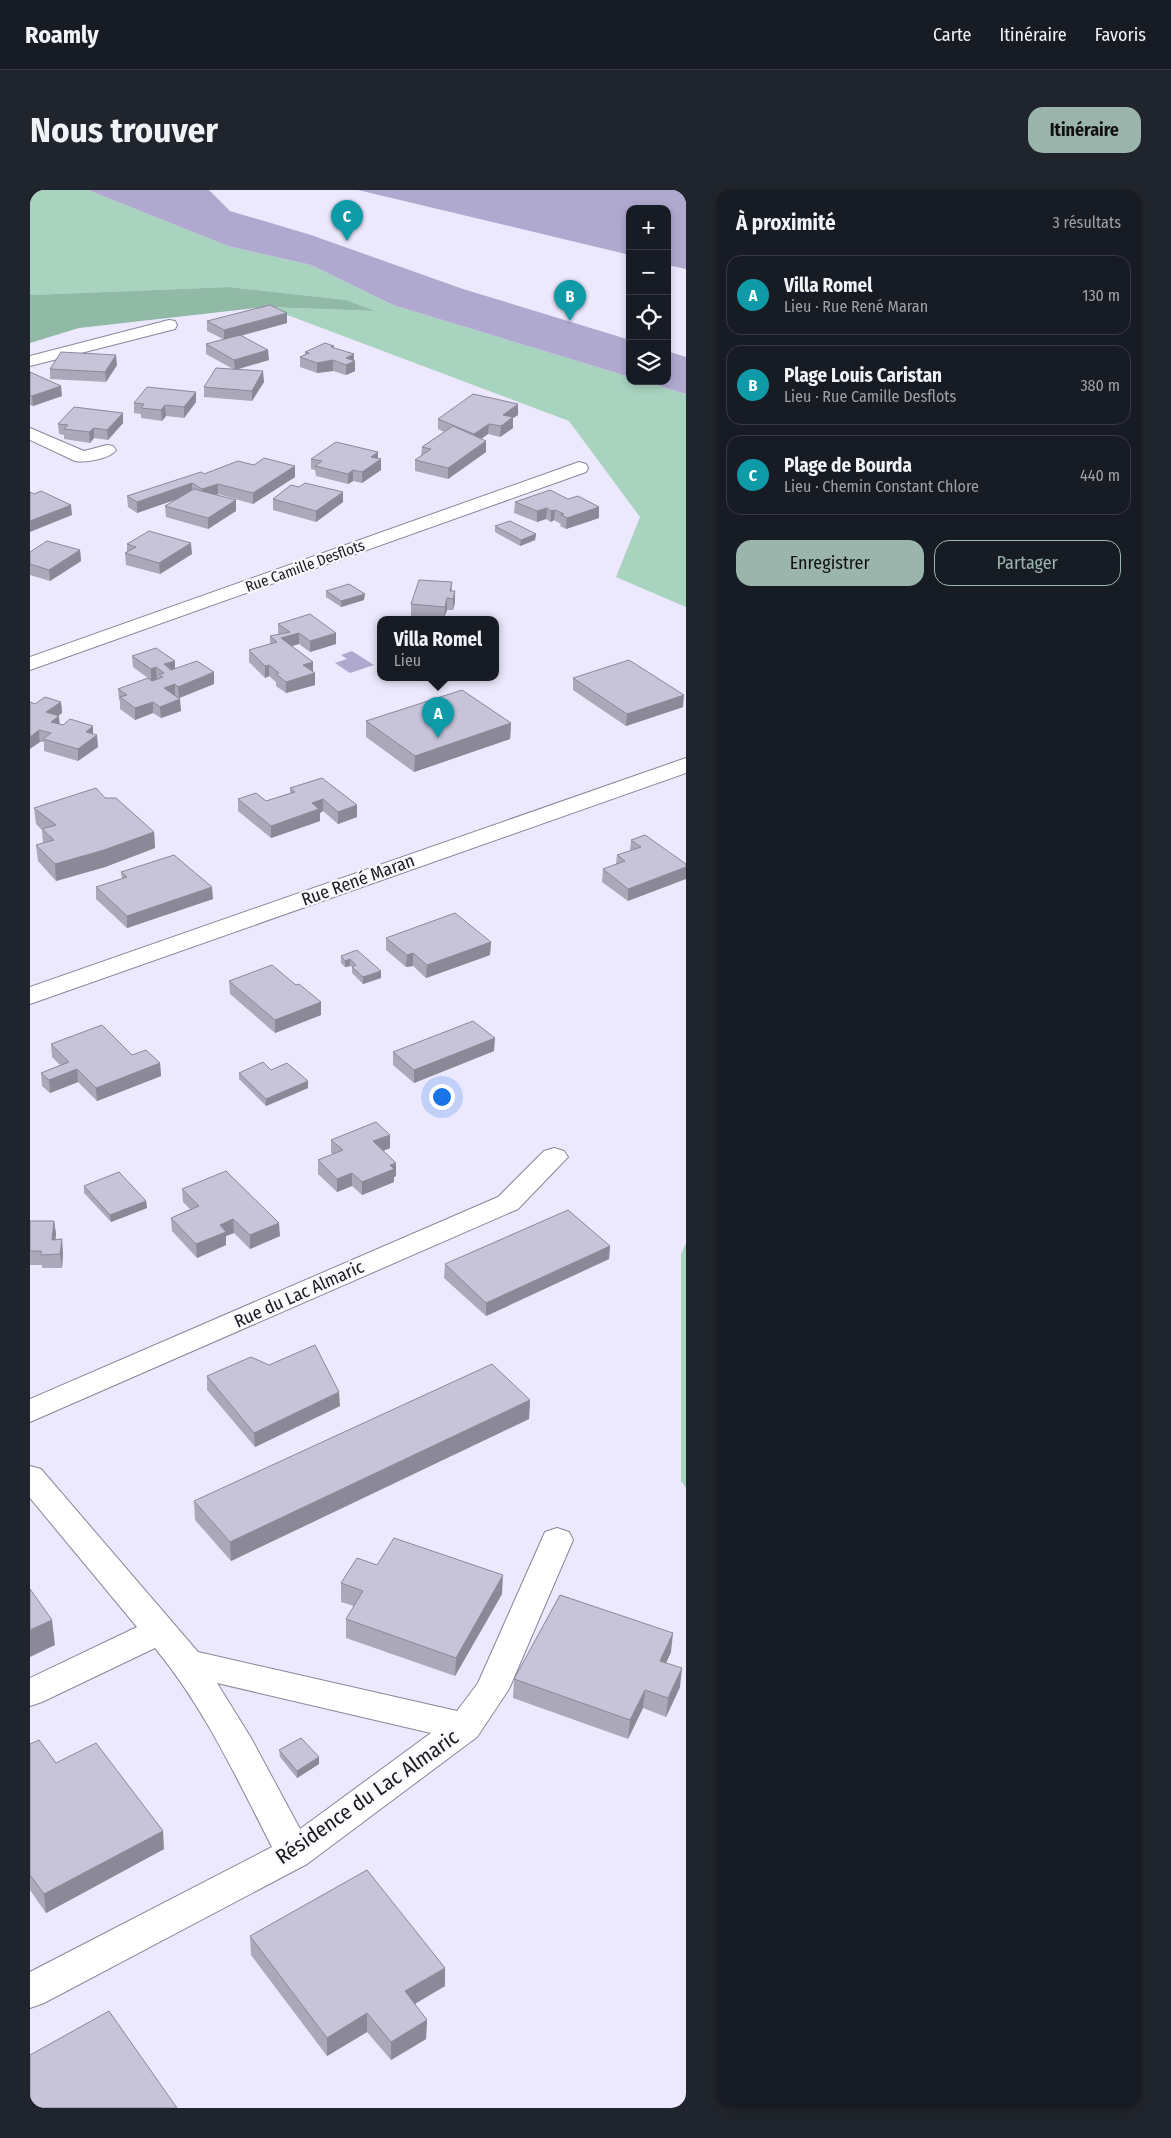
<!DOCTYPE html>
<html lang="fr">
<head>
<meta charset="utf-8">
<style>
	body { margin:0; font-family:"Fira Sans Condensed",sans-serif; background:#20242c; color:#f1f3f6 }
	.controls { position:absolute; right:15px; top:15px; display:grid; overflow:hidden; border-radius:10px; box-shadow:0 2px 8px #0003 }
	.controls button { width:45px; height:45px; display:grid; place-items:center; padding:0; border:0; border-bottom:1px solid #363941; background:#171b24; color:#f1f3f6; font:25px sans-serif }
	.you { position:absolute; left:411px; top:906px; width:18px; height:18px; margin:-12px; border:4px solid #fff; border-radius:50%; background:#1a73e8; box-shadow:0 0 0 8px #1a73e833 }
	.badge { display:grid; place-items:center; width:32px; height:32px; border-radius:50%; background:#9bb5ac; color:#fff; font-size:16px; font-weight:700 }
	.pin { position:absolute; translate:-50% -41px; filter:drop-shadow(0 1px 2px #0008) }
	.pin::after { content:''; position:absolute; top:26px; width:18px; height:15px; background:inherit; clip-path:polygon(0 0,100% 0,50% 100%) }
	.popup { position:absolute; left:347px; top:426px; width:122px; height:65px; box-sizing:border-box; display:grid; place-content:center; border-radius:10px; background:#171b24; filter:drop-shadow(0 1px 4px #0005); font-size:16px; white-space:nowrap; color:#9ea1a6 }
	.popup b { font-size:19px; color:#f1f3f6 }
	.popup::after { content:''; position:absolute; left:50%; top:100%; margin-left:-10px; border:10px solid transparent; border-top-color:#171b24 }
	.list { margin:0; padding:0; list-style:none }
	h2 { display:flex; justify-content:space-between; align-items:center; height:65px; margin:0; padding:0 20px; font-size:21px }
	h2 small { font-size:16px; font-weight:400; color:#9ea1a6 }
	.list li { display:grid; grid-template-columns:32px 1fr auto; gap:15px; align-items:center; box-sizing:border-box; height:80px; margin:0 10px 10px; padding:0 10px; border:1px solid #363941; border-radius:15px }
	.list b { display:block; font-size:19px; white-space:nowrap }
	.list p { margin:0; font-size:16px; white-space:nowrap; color:#9ea1a6 }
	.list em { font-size:16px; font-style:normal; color:#9ea1a6 }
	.actions { display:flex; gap:10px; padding:15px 20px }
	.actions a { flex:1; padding:11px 0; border:1px solid #9bb5ac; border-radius:15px; text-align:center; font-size:18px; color:#9bb5ac }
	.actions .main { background:#9bb5ac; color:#111 }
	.icon { flex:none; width:28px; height:28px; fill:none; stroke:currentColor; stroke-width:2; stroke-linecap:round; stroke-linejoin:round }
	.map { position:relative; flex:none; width:656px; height:1918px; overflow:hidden; border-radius:15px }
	header { display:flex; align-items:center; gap:30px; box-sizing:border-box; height:70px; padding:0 25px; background:#171b24; border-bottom:1px solid #363941 }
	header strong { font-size:24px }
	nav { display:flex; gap:28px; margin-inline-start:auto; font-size:18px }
	.intro { display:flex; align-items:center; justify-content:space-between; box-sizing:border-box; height:120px; padding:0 30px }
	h1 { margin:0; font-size:35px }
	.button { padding:12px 22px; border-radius:15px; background:#9bb5ac; color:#111; font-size:18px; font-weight:700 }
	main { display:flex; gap:30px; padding:0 30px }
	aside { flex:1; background:#171b24; border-radius:15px; box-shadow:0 2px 8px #0003 }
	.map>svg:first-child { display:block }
</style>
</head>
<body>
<header>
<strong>Roamly</strong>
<nav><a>Carte</a><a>Itinéraire</a><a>Favoris</a></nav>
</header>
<div class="intro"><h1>Nous trouver</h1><a class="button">Itinéraire</a></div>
<main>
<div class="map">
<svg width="656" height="1918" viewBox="0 0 656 1918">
	<rect width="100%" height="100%" fill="#ece8fd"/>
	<g fill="#a8d3bf">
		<path d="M0 0H58L198 56 281 75 363 115 600 187V191H613L656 204V417L586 387 610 327 539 231 236 117 343 121 316 110 198 97 0 105Z"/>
		<path d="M656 1053V1298L651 1291V1064Z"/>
	</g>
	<path fill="#90baa6" d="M198 97 316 110 345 121 236 117 49 138 0 153V105Z"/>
	<g fill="#afa9cf">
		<path d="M58 0H179L200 21 281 45 433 99 600 150V187L363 115 281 75 198 56Z"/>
		<path d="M328 0H656V79L637 75V19H600V65Z"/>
		<path d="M637 161 656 167V204L613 191H637Z"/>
		<path d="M322 461 344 475 320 483 305 473 317 469 311 465Z"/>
	</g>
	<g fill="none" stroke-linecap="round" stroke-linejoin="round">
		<defs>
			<g id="minor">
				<path d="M139 130 145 131 147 135 145 139 0 176V166Z"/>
				<path d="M0 238 54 261 77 255 83 256 86 260C80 269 55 273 45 271L0 250Z"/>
				<path d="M549 272 556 274 558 278 556 282 0 480V467Z"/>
				<path d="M656 568V583L0 814V797Z"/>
				<path d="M524 958 534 961 538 967 488 1019 0 1232V1209L468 1007 514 961Z"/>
				<path d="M0 1276 11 1279 168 1462 427 1521 448 1493 515 1342 527 1338 539 1342 543 1350 479 1499 447 1547 277 1674 14 1813 0 1818V1782L242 1657C207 1589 174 1517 125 1458L12 1512 0 1516V1488L107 1437 0 1308ZM187 1493 401 1543 270 1639 221 1548Z"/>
			</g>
		</defs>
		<use href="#minor" stroke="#898699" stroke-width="2"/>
		<use href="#minor" fill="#fff" fill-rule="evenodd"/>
	</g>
	<g fill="#aba8ba">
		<path d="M177 131 257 133 211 146 239 170 206 179 234 192 222 211 174 207V197L203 179 176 164V154L193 149 177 141Z"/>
		<path d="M304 158 324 164V171H325V181L316 185 303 181 287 183 270 177V167L275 165V162Z"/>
		<path d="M87 175 76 192 20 189V179Z"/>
		<path d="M0 182 32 206 3 216 0 215Z"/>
		<path d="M166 202V212L154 228 136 226 132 231 111 228V224L104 223V213Z"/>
		<path d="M93 223V233L78 250 64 248 60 253 34 249V245L29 244 28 234Z"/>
		<path d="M488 225 483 228V238L470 247 458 244 451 249 456 262 418 289 385 281V270L391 266 392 257 414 242 408 239V229Z"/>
		<path d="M348 262V268L351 269V280L332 293 323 291 318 294 286 286 285 280 281 279V269Z"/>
		<path d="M224 275 265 276V287L223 314 188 304 187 305 206 310V321L178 339 136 327 135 316 147 309 107 323 98 317 97 306 174 284Z"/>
		<path d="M269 297 313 312 286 332 243 320V309Z"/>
		<path d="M538 309 569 317V328L536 339 530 336 531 334 524 330 521 332 516 329 507 332 484 323 485 312Z"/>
		<path d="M465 336 506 344 505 350 490 356 465 342Z"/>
		<path d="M97 354 162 364 130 384 96 375 95 363 97 362Z"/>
		<path d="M50 360 51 371 20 391 0 385V362Z"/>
		<path d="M422 392V401H425V412L423 420H417L414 428 381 426V414Z"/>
		<path d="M296 401 334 410 311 417 296 407Z"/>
		<path d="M248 434 306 454 280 462 269 454 262 456 283 472V482L285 483V495L256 503 246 496V492L239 486 235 488 219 472V460L240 454V446L248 445Z"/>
		<path d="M102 466 145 471V478L184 494 149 508 151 521 131 528 123 523 105 530 90 519V511L89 510 88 499 118 488 103 477Z"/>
		<path d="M543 488 653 517 596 536 543 500Z"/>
		<path d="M31 512 32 523 28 526 29 534 33 535 63 536V544L68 557 48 571 14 561V552H10L5 514Z"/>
		<path d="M336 531 481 533 480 549 384 582 336 547Z"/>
		<path d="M292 588 327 627 308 634 293 621 290 623V631L241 648 208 621V609L236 611 260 603V598Z"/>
		<path d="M75 608 124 642 125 658 75 677 26 691 8 671 6 655 13 653 12 640 6 634 4 618Z"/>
		<path d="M615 645 598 711 572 692 573 679 586 674 587 665 600 661 601 650Z"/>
		<path d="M91 682 183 709 97 738 66 709V697L92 689Z"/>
		<path d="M356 748 461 752 460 765 396 788 383 776 376 777 356 760Z"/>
		<path d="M311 766 351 781V788L333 794 322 783V777L320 776 315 777 311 773Z"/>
		<path d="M199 791 266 795 291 812V825L245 843 200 804Z"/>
		<path d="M21 854 102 865 130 873 131 886 67 911 48 892 20 903 12 896 11 883 30 875 22 867Z"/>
		<path d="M464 861 384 893 363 875V862Z"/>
		<path d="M241 880 278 898 236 916 209 889V883Z"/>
		<path d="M301 950 360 958 353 961 366 986 364 987V992L332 1005 322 996 307 1002 288 984V970L303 964 301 963Z"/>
		<path d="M54 996 116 1011 117 1018 81 1032 54 1003Z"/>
		<path d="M152 999 250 1046 220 1059 204 1043 196 1046V1055L167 1068 142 1041 141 1028 160 1019 153 1012Z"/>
		<path d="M0 1031H24L26 1044 25 1050 33 1063 32 1078H12V1075H0Z"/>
		<path d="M580 1056 579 1069 456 1126 414 1088 415 1074Z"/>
		<path d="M177 1186 310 1216 225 1257 177 1200Z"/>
		<path d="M500 1210 499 1229 201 1371 165 1330 164 1311Z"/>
		<path d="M347 1375 472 1404 425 1486 316 1448V1429L324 1416 311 1412V1393Z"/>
		<path d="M641 1462 636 1473 650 1497 636 1527 613 1518 598 1549 483 1508 484 1489Z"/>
		<path d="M0 1554 26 1573 134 1659 16 1723 0 1700Z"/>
		<path d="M249 1560 289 1574 267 1588 250 1567Z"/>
		<path d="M220 1746 415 1796 385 1814 397 1830 396 1849 361 1870 337 1842 297 1866 221 1765Z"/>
	</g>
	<g fill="#8b8897">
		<path d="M257 123V133L194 150V140Z"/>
		<path d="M238 160 239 170 205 180 204 170Z"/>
		<path d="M324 164V172L325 171V181L316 185V168Z"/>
		<path d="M86 165 87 175 76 192 75 182Z"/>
		<path d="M303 170V181L287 183V173Z"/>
		<path d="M233 181 234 192 222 211V201Z"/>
		<path d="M31 196 32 206 3 216 2 206Z"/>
		<path d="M166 202V212L154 228V217Z"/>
		<path d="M488 214V225L483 228V238L470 247 471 236 473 225Z"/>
		<path d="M135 215 136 226 132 231 131 220Z"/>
		<path d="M93 223V233L78 250 77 240Z"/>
		<path d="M459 234 458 244 444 254V244Z"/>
		<path d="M64 238V248L60 253 59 242Z"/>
		<path d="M456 251V262L418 289V278Z"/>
		<path d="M348 262V271L351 269V280L332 293V282L341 267Z"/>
		<path d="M265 276V287L223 314V303Z"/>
		<path d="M323 280V291L318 294V284Z"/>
		<path d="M162 293V304L107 323V312Z"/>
		<path d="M188 294V304L172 310V299Z"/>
		<path d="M313 302V312L286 332V321Z"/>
		<path d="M206 310V321L178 339V328Z"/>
		<path d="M41 315 42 325 0 342V331Z"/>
		<path d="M569 317V328L536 339 537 328Z"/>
		<path d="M517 318 516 329 507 332V321Z"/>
		<path d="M525 320 524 330 521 332V321Z"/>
		<path d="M506 344 505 350 490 356 491 350Z"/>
		<path d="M161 353 162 364 130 384 129 373Z"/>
		<path d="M50 360 51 371 20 391 19 380Z"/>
		<path d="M425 401V412L423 420V409Z"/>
		<path d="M335 404 334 410 311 417V411Z"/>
		<path d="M417 408V420L414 428 415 417Z"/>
		<path d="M269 443V454L251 459V448Z"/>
		<path d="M306 443V454L280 462V451Z"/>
		<path d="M145 471V482L134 474Z"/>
		<path d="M283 472V484L273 475Z"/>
		<path d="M239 475V486L235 488V476Z"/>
		<path d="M126 477 127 489 121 491V479Z"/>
		<path d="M184 482V494L149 508 148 497Z"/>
		<path d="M285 483V495L256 503V492Z"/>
		<path d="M145 494V506L134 498Z"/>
		<path d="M654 505 653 517 596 536 597 524Z"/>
		<path d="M150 509 151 521 131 528 130 517Z"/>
		<path d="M31 512 32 523 17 534 16 522Z"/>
		<path d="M123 512V523L105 530V518Z"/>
		<path d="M29 526 30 538 21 532Z"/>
		<path d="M481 533 480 549 384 582 385 566Z"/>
		<path d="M63 536V548L67 545 68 557 48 571V559L56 542Z"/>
		<path d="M9 540 10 552 0 559V547Z"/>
		<path d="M293 609V621L290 623V631L241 648V636L282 613Z"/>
		<path d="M327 615V627L308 634V622Z"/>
		<path d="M124 642 125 658 75 677 26 691 25 674Z"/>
		<path d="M656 677V689L598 711V699Z"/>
		<path d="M182 697 183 709 97 738V726Z"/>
		<path d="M461 752 460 765 396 788 397 775Z"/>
		<path d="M383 763V776L376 777 377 765Z"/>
		<path d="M320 769V776L315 777V771Z"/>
		<path d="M351 781V788L333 794V787Z"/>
		<path d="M291 812V825L245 843V830Z"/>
		<path d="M465 848 464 861 384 893V880Z"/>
		<path d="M130 873 131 886 67 911 66 898Z"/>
		<path d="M47 879 48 892 20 903 19 890Z"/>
		<path d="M278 891V898L236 916V909Z"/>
		<path d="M360 945V958L343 965V951Z"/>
		<path d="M366 973V986L364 987V992L332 1005V992L360 975Z"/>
		<path d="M322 983V996L307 1002V989Z"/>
		<path d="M116 1011 117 1018 81 1032 80 1025Z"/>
		<path d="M203 1029 204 1043 196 1046V1055L167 1068 166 1054 190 1035Z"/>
		<path d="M24 1031 26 1044 24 1063 22 1050Z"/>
		<path d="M249 1033 250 1046 220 1059V1045Z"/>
		<path d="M32 1049 33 1063 32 1078 30 1064Z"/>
		<path d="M580 1056 579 1069 456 1126V1113Z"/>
		<path d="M309 1202 310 1216 225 1257 224 1243Z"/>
		<path d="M500 1210 499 1229 201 1371 200 1352Z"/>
		<path d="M473 1385 472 1404 425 1486 426 1468Z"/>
		<path d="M22 1430 25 1455 0 1467V1440Z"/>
		<path d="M643 1443 641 1462 628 1490 630 1471Z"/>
		<path d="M652 1478 650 1497 636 1527 638 1508Z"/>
		<path d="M615 1500 613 1518 598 1549 600 1530Z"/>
		<path d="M289 1567V1574L267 1588V1581Z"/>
		<path d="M133 1641 134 1659 16 1723 14 1704Z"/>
		<path d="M415 1778V1796L374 1820 375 1801Z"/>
		<path d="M337 1823V1842L297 1866V1848Z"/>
		<path d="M397 1830 396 1849 361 1870V1852Z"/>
	</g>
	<g fill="#c7c3d8" stroke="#8b8897">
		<path d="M240 115 257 123 194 140 177 131Z"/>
		<path d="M210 145 238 160 204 170 176 154Z"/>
		<path d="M295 153 304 156 301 157 324 164 316 168 325 171 316 175 303 170 287 173 270 167 279 163 275 162Z"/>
		<path d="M31 162 86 165 75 182 20 179Z"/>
		<path d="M186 178 233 181 222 201 174 197Z"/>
		<path d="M0 182 31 196 2 206 0 205Z"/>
		<path d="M117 197 166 202 154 217 135 215 131 220 111 218 114 214 104 213Z"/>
		<path d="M443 204 488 214 473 225 483 227 471 236 459 234 444 244 408 229Z"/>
		<path d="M44 217 93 223 77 240 64 238 59 242 34 239 38 235 28 234Z"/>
		<path d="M423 236 456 251 418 278 385 270 401 259 392 257Z"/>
		<path d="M306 252 348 262 341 267 351 269 332 282 323 280 318 284 285 276 292 271 281 269Z"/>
		<path d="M234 268 265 276 223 303 188 294 172 299 162 293 107 312 97 306 171 282 174 284 208 271 224 275Z"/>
		<path d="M275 293 313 302 286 321 243 309 261 295 269 297Z"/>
		<path d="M164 299 206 310 178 328 135 316Z"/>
		<path d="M520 300 538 309 548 306 569 317 537 328 531 325 534 324 525 320 521 321 517 318 507 321 485 312Z"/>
		<path d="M11 301 41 315 0 331V302L4 304Z"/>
		<path d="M480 331 506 344 491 350 465 336Z"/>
		<path d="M119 341 161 353 129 373 95 363 106 357 97 354Z"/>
		<path d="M17 351 50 360 19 380 0 374V362Z"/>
		<path d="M389 390 422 392 420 401H425L423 409 417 408 415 417 381 414Z"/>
		<path d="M319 394 335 404 311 411 296 401Z"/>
		<path d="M280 424 306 443 280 451 269 443 251 448 283 472 273 475 285 483 256 492 246 484 249 483 239 475 235 476 219 460 247 452 240 446 260 442 248 434Z"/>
		<path d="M126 458 145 471 134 474 141 480 167 471 184 482 148 497 145 494 134 498 150 509 130 517 123 512 105 518 90 507 97 505 88 499 118 488 122 491 133 487 129 484 134 483 126 477 121 479 102 466Z"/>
		<path d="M599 470 654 505 597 524 543 488Z"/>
		<path d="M432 500 481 533 385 566 336 531Z"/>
		<path d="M15 507 31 512 16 522 29 526 21 532 33 535 40 529 63 536 56 542 67 545 48 559 13 549 21 543 9 540 0 547V512L5 514Z"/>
		<path d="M292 588 327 615 308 622 293 609 282 613 289 619 241 636 208 609 226 603 236 611 265 602 260 598Z"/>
		<path d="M66 598 75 608H86L124 642 74 660 25 674 6 655 24 650 12 639 26 635 4 618Z"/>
		<path d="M615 645 656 674V677L598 699 573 679 595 671 587 665 611 657 601 650Z"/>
		<path d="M144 665 182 697 97 726 66 697 97 687 91 682Z"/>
		<path d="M425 723 461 752 397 775 383 763 377 765 356 748Z"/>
		<path d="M327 760 351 781 333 787 322 777 326 775 320 769 315 771 311 766Z"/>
		<path d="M242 775 266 795 269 794 291 812 245 830 199 791Z"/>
		<path d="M443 831 465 848 384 880 363 862Z"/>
		<path d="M72 835 102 865 116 860 130 873 66 898 47 879 19 890 11 883 39 872 21 854Z"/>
		<path d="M233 872 241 880 257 873 278 891 236 909 209 883Z"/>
		<path d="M346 932 360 945 343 951 366 973 360 975 364 979 332 992 322 983 307 989 288 970 313 960 301 950Z"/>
		<path d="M196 981 249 1033 220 1045 203 1029 190 1035 196 1042 166 1054 141 1028 169 1016 152 999Z"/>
		<path d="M89 982 116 1011 80 1025 54 996Z"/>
		<path d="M538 1020 580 1056 456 1113 415 1074Z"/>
		<path d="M0 1031H24L22 1050 32 1049 30 1064 11 1065V1061H0Z"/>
		<path d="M285 1155 309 1202 224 1243 177 1186 221 1167 239 1175Z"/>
		<path d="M462 1174 500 1210 200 1352 164 1311Z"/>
		<path d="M364 1348 473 1385 426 1468 316 1429 333 1401 311 1393 327 1368 347 1375Z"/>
		<path d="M0 1399 22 1430 0 1440Z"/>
		<path d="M530 1405 643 1443 630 1471 652 1478 638 1508 615 1500 600 1530 484 1489Z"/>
		<path d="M271 1548 289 1567 267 1581 249 1560Z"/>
		<path d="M9 1550 26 1573 66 1553 133 1641 14 1704 0 1685V1554Z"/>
		<path d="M337 1680 415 1778 375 1801 397 1830 361 1852 337 1823 297 1848 220 1746Z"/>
		<path d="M79 1821 147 1918H0V1865Z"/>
	</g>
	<g text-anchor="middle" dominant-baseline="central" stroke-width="4.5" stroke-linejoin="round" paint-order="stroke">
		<g font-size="15" fill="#1b1a22" stroke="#f9f8fc">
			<text transform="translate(275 376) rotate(-20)">Rue Camille Desflots</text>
		</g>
		<g font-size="18" fill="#1b1a22" stroke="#f9f8fc">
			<text transform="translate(328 690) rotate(-20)">Rue René Maran</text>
			<text transform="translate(269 1104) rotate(-24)">Rue du Lac Almaric</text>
		</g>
		<g font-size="21" fill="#1b1a22" stroke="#f9f8fc">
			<text transform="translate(337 1607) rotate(-35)">Résidence du Lac Almaric</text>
		</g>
	</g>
</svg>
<div class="controls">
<button>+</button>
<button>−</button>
<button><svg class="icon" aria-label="locate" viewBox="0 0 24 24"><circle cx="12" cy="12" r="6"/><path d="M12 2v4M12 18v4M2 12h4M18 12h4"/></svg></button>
<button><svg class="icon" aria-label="layers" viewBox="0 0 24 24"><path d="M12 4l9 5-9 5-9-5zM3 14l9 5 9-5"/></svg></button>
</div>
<div class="you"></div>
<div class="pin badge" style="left:408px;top:548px;background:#0f9aa8">A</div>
<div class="popup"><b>Villa Romel</b>Lieu</div>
<div class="pin badge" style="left:540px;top:131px;background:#0f9aa8">B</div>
<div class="pin badge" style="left:317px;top:51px;background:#0f9aa8">C</div>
</div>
<aside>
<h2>À proximité<small>3 résultats</small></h2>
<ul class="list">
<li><span class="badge" style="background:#0f9aa8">A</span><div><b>Villa Romel</b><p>Lieu · Rue René Maran</p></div><em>130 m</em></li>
<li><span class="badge" style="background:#0f9aa8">B</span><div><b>Plage Louis Caristan</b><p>Lieu · Rue Camille Desflots</p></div><em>380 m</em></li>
<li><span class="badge" style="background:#0f9aa8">C</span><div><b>Plage de Bourda</b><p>Lieu · Chemin Constant Chlore</p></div><em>440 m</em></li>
</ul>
<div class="actions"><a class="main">Enregistrer</a><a>Partager</a></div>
</aside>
</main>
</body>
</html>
